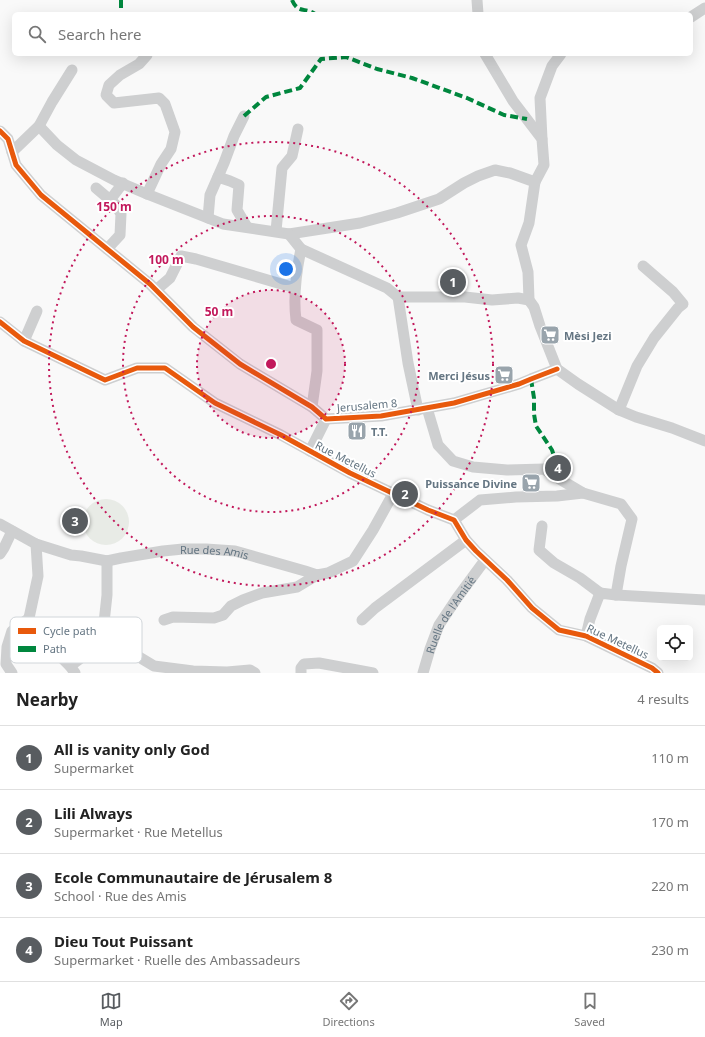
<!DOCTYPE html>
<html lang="en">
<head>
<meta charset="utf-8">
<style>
	body { margin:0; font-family:"Noto Sans",sans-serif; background:#f6f6f6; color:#222 }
	.controls { position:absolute; right:12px; bottom:12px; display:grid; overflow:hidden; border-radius:6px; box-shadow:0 4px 16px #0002 }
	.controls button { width:36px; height:36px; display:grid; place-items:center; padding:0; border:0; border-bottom:1px solid #e0e0e0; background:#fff; color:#222; font:20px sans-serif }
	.you { position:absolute; left:286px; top:269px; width:14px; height:14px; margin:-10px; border:3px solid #fff; border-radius:50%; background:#1a73e8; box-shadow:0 0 0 6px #1a73e833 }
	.badge { display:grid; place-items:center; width:26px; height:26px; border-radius:50%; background:#585c60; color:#fff; font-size:13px; font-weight:700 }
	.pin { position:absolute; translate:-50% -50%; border:2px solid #fff; box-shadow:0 1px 4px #0006 }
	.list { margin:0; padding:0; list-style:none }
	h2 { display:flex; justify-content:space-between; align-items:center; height:52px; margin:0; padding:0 16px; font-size:17px }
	h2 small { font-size:13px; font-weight:400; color:#767676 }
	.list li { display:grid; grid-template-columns:26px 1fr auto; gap:12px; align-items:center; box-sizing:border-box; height:64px; padding:0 16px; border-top:1px solid #e0e0e0 }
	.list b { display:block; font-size:15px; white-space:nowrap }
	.list p { margin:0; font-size:13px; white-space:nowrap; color:#767676 }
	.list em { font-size:13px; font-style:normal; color:#767676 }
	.icon { flex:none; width:22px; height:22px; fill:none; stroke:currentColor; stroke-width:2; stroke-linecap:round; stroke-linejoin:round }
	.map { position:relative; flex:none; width:705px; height:673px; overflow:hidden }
	.search { position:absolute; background:#fff; box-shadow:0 4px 16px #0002; left:12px; right:12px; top:12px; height:44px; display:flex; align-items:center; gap:10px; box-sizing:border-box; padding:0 14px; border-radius:6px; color:#767676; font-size:15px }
	.sheet { height:308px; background:#fff }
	nav { display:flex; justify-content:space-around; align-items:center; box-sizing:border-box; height:56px; border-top:1px solid #e0e0e0; background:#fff; font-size:11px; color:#767676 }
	nav a { display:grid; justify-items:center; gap:2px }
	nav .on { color:#585c60 }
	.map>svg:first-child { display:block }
</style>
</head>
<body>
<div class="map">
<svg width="705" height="673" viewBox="0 0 705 673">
	<rect width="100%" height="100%" fill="#f9f9f9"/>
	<circle fill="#e8ebe6" cx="106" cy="522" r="23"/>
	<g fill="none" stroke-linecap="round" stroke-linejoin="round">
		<g stroke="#cecfd0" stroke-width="11">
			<path d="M477 0 478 14"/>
			<path d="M691 17 705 8"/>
			<path d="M146 54 147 55 139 64 120 75 109 85 106 95 114 103 159 98 165 104 175 132 171 149 161 164 147 194"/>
			<path d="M485 54 513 101 542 139 544 165 535 182 529 223 521 245 528 272 529 300 534 307 540 326 557 369 578 384 619 410 636 417 672 428 705 441"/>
			<path d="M39 126 57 145 76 160 114 180 147 194 223 224 289 234 360 223 397 213 439 199 464 183 478 176 495 170 510 173 535 182"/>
			<path d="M0 131 8 139 16 165 41 195 150 284 193 327 240 364 312 407 326 419 381 416 454 403 519 384 531 379 557 369"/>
			<path d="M542 139 540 98 552 66 561 54"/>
			<path d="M12 152 39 126 52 102 72 70"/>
			<path d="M218 177 230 181 239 185 237 210 247 227"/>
			<path d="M96 188 116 205 121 214 120 235 107 249"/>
			<path d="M110 200 123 183"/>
			<path d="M208 218 210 195 224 163 234 136 244 116"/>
			<path d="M276 231 282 168 292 156 298 129"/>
			<path d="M289 234 301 249C296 273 293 296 296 320L317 330V371L312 407"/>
			<path d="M301 249 387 288 398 297H465L492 300 518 298 529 300"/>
			<path d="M156 290 170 278 181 256 196 259 295 288"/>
			<path d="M398 297 408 363 418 410"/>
			<path d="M0 322 24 341 105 380 137 368H165L215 403 281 435 350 473 428 510 454 520 466 540 476 551 507 580 532 608 559 630 586 636 652 668 658 673"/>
			<path d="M24 341 37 311"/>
			<path d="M427 408 438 445 453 461 473 467 507 470 544 469 551 474 583 493 621 504 632 519 621 566 616 595"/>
			<path d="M619 410 637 366 654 338 678 308 683 304 673 292 643 266"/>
			<path d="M310 451 326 419"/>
			<path d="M454 520 480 500 516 497 557 496 583 493"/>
			<path id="s1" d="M0 524 36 544 71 555 81 556 107 561 121 558 163 551 183 549H206L235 551 305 571 317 575 328 573 353 561 373 530 393 494"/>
			<path d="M542 526 539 550 554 563 580 578 600 593"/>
			<path d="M0 554 4 548 12 531"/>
			<path d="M29 618 40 636 70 666 75 673"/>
			<path d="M164 620 173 617 214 618 223 615 231 606 243 600 262 593 297 587 317 575"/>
			<path d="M362 620 375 608 466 540"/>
			<path d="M103 632 115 638 134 654 154 666 193 671 227 672 250 670 255 673"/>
			<path d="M586 636 590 619 600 593 616 595 705 600"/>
			<path d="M70 666C85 655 95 650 103 632L107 595V561"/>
			<path d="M12 673 6 664 7 647 12 631 29 618 38 576 36 544"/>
			<path d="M301 673V668L304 664 319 663 373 673"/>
			<path id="s2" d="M423 673 430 649 439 625 457 598 485 560"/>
		</g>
		<g stroke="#00873e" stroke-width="4" stroke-dasharray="8 4" stroke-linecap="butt">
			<path d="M121 0V14"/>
			<path d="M292 0C298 14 305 7 315 14"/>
			<path d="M244 116 266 97 300 88 321 59 346 57 377 69 412 78 467 98 504 115 527 119"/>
			<path d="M531 379 534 398V414L536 426 552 450 554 456 551 474"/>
		</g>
		<defs>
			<g id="cycleway">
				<path d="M0 131 8 139 16 165 41 195 150 284 193 327 240 364 312 407 326 419 381 416 454 403 519 384 531 379 557 369"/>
				<path d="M0 322 24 341 105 380 137 368H165L215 403 281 435 350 473 428 510 454 520 466 540 476 551 507 580 532 608 559 630 586 636 652 668 658 673"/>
			</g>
		</defs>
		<use href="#cycleway" stroke="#fff" stroke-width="8"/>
		<use href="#cycleway" stroke="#e8590c" stroke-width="5"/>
	</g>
	<circle cx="271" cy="364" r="74" fill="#c2185b" fill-opacity=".12"/>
	<g fill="none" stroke="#c2185b" stroke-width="2" stroke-dasharray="2 4">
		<circle cx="271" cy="364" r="74"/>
		<circle cx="271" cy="364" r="148"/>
		<circle cx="271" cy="364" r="222"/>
	</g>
	<defs>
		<symbol id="supermarket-square" viewBox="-11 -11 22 22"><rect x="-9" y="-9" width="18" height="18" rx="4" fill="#99a4ac" stroke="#fff"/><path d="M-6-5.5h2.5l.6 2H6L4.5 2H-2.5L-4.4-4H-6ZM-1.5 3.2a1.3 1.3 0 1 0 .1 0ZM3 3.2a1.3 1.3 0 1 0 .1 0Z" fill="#fff"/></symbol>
		<symbol id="restaurant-square" viewBox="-11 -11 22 22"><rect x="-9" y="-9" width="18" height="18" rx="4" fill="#99a4ac" stroke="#fff"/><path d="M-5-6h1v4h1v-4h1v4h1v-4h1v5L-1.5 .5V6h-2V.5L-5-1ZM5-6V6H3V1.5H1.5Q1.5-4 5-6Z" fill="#fff"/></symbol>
	</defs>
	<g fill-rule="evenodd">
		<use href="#supermarket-square" x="539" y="324" width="22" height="22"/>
		<use href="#supermarket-square" x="493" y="364" width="22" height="22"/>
		<use href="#restaurant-square" x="346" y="420" width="22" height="22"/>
		<use href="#supermarket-square" x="520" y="472" width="22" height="22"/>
	</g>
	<g text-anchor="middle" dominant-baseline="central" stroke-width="4" stroke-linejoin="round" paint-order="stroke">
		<g font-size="11" font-weight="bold" fill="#657683" stroke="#fff" text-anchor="start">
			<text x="564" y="335">Mèsi Jezi</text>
			<text x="490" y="375" text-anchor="end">Merci Jésus</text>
			<text x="371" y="431">T.T.</text>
			<text x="517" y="483" text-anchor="end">Puissance Divine</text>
		</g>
		<g font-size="11" fill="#657683" stroke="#fff">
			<text transform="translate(367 405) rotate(-5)">Jerusalem 8</text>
			<text transform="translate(346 459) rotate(27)">Rue Metellus</text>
			<text stroke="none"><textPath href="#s1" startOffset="223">Rue des Amis</textPath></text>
			<text stroke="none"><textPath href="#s2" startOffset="65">Ruelle de l'Amitié</textPath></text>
			<text transform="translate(618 641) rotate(25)">Rue Metellus</text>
		</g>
	</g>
	<rect x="10" y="617" width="132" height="46" rx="6" fill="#fff" stroke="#d1d6da" stroke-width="1"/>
	<rect x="18" y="628" width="18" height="6" fill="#e8590c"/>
	<rect x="18" y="646" width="18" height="6" fill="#00873e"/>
	<g font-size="11" fill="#657683">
		<text x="43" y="635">Cycle path</text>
		<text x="43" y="653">Path</text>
	</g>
	<circle cx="271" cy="364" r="6" fill="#c2185b" stroke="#fff" stroke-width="2"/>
	<g font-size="12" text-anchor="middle" font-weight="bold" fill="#c2185b" stroke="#fff" stroke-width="4" stroke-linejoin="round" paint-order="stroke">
		<text x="114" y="211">150 m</text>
		<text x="166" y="264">100 m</text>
		<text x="219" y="316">50 m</text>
	</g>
</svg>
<div class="controls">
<button><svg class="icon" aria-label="locate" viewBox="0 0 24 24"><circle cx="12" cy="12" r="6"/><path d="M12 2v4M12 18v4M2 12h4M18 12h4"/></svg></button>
</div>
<div class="you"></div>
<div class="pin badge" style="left:453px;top:282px">1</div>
<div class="pin badge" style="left:405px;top:494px">2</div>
<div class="pin badge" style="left:75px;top:521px">3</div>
<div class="pin badge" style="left:558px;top:468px">4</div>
<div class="search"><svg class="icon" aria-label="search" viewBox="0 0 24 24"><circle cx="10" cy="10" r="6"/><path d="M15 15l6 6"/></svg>Search here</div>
</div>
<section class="sheet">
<h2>Nearby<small>4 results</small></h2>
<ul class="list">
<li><span class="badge">1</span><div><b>All is vanity only God</b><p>Supermarket</p></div><em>110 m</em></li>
<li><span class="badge">2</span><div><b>Lili Always</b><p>Supermarket · Rue Metellus</p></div><em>170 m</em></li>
<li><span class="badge">3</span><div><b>Ecole Communautaire de Jérusalem 8</b><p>School · Rue des Amis</p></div><em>220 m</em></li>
<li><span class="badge">4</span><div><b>Dieu Tout Puissant</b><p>Supermarket · Ruelle des Ambassadeurs</p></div><em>230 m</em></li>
</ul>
</section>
<nav>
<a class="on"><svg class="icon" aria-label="map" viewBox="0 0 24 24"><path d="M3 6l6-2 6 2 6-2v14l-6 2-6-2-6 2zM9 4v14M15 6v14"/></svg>Map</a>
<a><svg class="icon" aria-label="directions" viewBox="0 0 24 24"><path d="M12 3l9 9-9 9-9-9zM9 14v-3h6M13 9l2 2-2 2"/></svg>Directions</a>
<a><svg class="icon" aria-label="saved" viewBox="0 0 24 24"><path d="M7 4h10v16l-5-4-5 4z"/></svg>Saved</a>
</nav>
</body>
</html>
